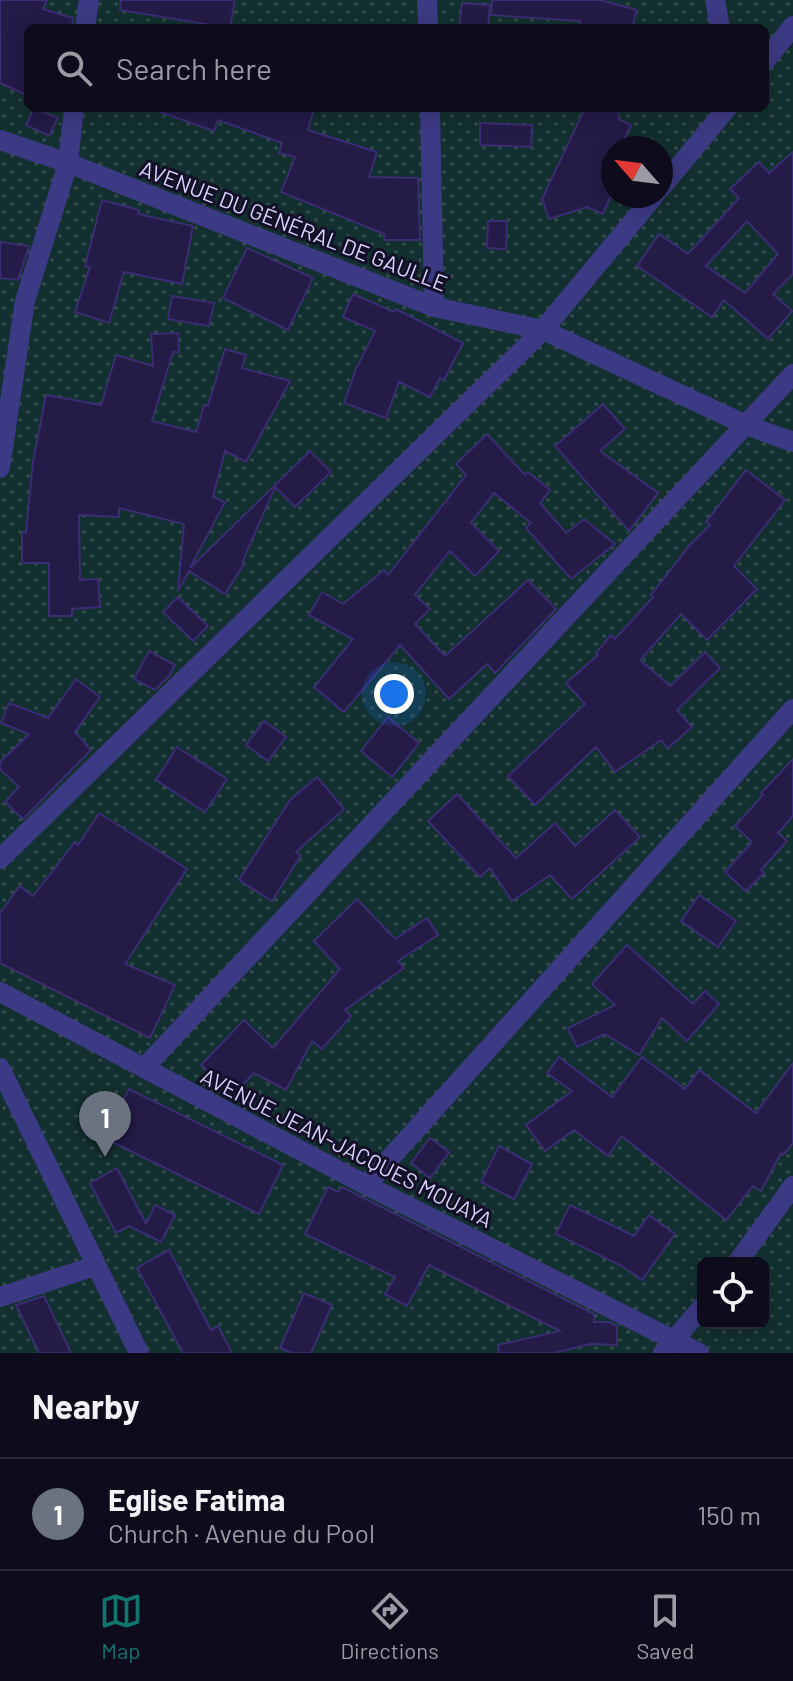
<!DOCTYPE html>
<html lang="en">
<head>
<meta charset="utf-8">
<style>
	body { margin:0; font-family:Barlow,sans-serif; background:#171425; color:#f1f3f6 }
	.controls { position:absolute; right:24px; bottom:24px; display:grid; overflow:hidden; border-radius:12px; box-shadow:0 4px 20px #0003 }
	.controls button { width:72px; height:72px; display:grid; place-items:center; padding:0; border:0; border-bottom:2px solid #2e2b3b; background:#0e0b1c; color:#f1f3f6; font:40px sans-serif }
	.compass { position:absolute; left:601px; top:136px; width:72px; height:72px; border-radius:50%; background:#0e0b1c; box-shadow:0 4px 20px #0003; rotate:298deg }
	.you { position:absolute; left:394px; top:694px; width:28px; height:28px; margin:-20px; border:6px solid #fff; border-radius:50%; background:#1a73e8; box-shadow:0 0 0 12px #1a73e833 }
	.badge { display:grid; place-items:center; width:52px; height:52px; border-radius:50%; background:#0f766e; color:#fff; font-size:26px; font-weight:700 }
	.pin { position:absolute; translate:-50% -66px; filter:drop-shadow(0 2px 4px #0008) }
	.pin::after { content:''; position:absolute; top:42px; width:28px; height:24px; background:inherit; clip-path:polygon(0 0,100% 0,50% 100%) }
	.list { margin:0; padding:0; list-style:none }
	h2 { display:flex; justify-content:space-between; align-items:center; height:104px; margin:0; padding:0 32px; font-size:34px }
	h2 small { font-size:26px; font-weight:400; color:#9b9ba3 }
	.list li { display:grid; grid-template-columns:52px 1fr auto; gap:24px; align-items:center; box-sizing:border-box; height:112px; padding:0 32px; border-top:2px solid #2e2b3b }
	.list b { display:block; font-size:30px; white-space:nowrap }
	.list p { margin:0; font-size:26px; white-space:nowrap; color:#9b9ba3 }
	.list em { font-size:26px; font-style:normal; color:#9b9ba3 }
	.icon { flex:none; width:44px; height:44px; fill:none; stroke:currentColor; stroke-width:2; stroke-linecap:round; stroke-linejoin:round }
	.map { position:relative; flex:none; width:793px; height:1353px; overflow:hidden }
	.search { position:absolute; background:#0e0b1c; box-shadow:0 4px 20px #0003; left:24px; right:24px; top:24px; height:88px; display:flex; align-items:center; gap:20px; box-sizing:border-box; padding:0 28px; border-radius:12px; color:#9b9ba3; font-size:30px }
	.sheet { height:216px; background:#0e0b1c }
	nav { display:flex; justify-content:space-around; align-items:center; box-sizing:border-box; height:112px; border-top:2px solid #2e2b3b; background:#0e0b1c; font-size:22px; color:#9b9ba3 }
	nav a { display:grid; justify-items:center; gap:4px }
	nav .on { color:#0f766e }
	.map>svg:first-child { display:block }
</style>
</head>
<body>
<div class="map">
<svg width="793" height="1353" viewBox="0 0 793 1353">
	<defs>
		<pattern id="grass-dots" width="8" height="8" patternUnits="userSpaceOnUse" patternTransform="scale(2)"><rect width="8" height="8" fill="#12302f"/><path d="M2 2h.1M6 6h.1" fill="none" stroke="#344d4e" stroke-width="1.8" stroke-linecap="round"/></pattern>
	</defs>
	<rect width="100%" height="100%" fill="#130f26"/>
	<path fill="url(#grass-dots)" fill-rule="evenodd" d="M0 0H793V1353H0ZM28 28H765V108H28ZM613 148H661V196H613ZM703 1263H763V1323H703Z"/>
	<g fill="#241b47" stroke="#3b2d73" stroke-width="2" fill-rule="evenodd">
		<path d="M0 0H47L43 9 73 18 72 28H28V96L0 83Z"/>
		<path d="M121 0H235L230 28 120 10Z"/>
		<path d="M492 0H600L637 10 632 28H579L580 21 491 15Z"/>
		<path d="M462 3 490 5 488 28H459Z"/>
		<path d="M34 108 58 118 49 136 26 125Z"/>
		<path d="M157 108H314L308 130 377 152 369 177 418 178 420 240H384V234L281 192 295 157 279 153 282 143 218 120 214 131 157 111Z"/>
		<path d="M585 108H618L619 119 631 125 620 148H613V164L606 177 613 180V191L603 214 587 207 549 219 542 199Z"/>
		<path d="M480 123 532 125 531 147 480 145Z"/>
		<path d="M793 152V274L773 294 792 311 768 339 724 300 712 317 637 266 659 234 688 254 739 198 730 189 759 162 769 173ZM747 221 778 254 745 293 706 266Z"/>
		<path d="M102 200 139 210 138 214 193 226 182 284 124 272 109 323 75 312 90 267 85 266Z"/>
		<path d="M488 221H507L506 249 487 248Z"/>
		<path d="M0 242 29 246 18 280 0 278Z"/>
		<path d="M247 248 313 278 288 330 223 298Z"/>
		<path d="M353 294 394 312 396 309 463 343 444 380 440 378 430 397 399 382 386 418 344 403 356 369 375 331 343 317Z"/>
		<path d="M172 296 214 303 209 326 168 319Z"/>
		<path d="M178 333 179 352H173L152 421 196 432 204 405 208 406 225 349 246 355 242 368 290 381 246 462 225 451 213 497 225 502 190 568 310 451 331 472 295 507 275 487 242 563 244 564 225 594 189 571 178 591 184 524 119 508V517L79 515 80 580 98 579 100 607 72 609V616H49V563H22V532H26L33 462 46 395 101 405 116 355 153 366 151 334Z"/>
		<path d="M603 404 625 429 600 451 658 493 629 531 555 446Z"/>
		<path d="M487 434 525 475 528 472 550 490 540 503 566 533 584 519 615 544 571 579 526 528 531 523 494 493 471 523 499 551 475 576 450 551 415 595 430 609 415 624 445 656 528 580 556 609 495 673 487 664 449 699 400 645 344 712 314 687 353 639 309 615 322 592 343 604 384 570 388 575 466 475 456 464Z"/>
		<path d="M746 470 785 500 734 566 757 589 707 640 681 614 640 660 670 686 705 652 720 668 677 710 692 727 668 748 661 740 615 772 596 747 535 805 508 776 585 704 566 683 598 655 596 653 611 635 615 639 653 597 651 595 689 546 710 525 706 522Z"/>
		<path d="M178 597 208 626 193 641 163 612Z"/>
		<path d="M149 651 175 665 169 676 155 690 134 679Z"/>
		<path d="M76 679 100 697 75 732 91 750 23 819 5 802 19 787 0 769V762L29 734 1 723 9 703 48 718Z"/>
		<path d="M388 717 419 743 392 777 361 751Z"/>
		<path d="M264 721 286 737 268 761 246 745Z"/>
		<path d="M177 747 227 779 205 812 156 780Z"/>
		<path d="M793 759V816L778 833 787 841 761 870 764 873 746 891 725 872 752 842 735 826 763 795 761 793Z"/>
		<path d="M317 777 344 809 296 852 301 855 272 901 239 880 290 800Z"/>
		<path d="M457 794 516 858 555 823 575 846 615 810 640 837 572 899 550 875 512 901 490 868 480 877 428 821Z"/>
		<path d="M99 813 187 869 125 964 175 985 150 1038 0 963V913L20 886 33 896 75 842 78 845Z"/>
		<path d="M699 895 736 921 718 947 681 921Z"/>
		<path d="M357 899 395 939 427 918 438 935 398 961 404 968 345 1010 351 1016 322 1049 312 1041 286 1090 254 1073 233 1095 201 1065 244 1020 273 1048 340 969 314 941Z"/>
		<path d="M627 945 693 1004 705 991 719 1004 687 1041 662 1018 639 1055 605 1034 577 1047 568 1028 615 1005 592 984Z"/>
		<path d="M559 1057 612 1097 642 1057 685 1089 699 1070 756 1113 793 1063V1143L783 1155 781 1153 761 1191 753 1186 726 1220 622 1136 608 1156 574 1130 545 1151 526 1125 572 1091 547 1073Z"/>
		<path d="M129 1089 283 1165 259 1214 104 1138Z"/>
		<path d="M430 1138 449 1152 430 1178 411 1163Z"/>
		<path d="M499 1146 532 1164 514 1199 481 1182Z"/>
		<path d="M117 1168 146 1224 155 1205 175 1215 161 1242 129 1226 116 1233 90 1183Z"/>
		<path d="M328 1187 338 1192 342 1187 594 1314V1322H609L617 1326V1345L590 1344 554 1353H499L498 1345 560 1331 429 1265 407 1306 385 1294 395 1277 305 1234Z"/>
		<path d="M570 1205 634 1236 649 1215 675 1234 642 1280 622 1266 556 1234Z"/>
		<path d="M169 1250 211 1330 218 1326 232 1353H183L137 1268Z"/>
		<path d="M304 1293 332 1305 311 1353H292L280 1348Z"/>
		<path d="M44 1296 71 1353H39L16 1305Z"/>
	</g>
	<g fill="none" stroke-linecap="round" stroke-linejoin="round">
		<g stroke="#3d3a85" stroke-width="20">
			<path d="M427 0 428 28"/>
			<path d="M715 0 720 28"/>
			<path d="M85 28 89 0"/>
			<path d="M765 61 793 26"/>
			<path d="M430 108 434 307"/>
			<path d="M0 140 68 163 434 307 543 330 746 425 793 442"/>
			<path d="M661 188 727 108"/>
			<path d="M0 468 25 301 68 163 74 108"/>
			<path d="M0 859 543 330 654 196"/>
			<path d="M0 992 366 1185 699 1353"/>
			<path d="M0 1068 139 1353"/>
			<path d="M144 1068 793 374"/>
			<path d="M366 1185 793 709"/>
			<path d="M737 1263 793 1186"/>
			<path d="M0 1297 95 1266"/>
			<path d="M663 1353 703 1306"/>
		</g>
	</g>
	<g text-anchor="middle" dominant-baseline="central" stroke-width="6" stroke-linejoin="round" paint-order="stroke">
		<g font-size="22" fill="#d9d4ff" stroke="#130f26">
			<text transform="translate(294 225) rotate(21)">AVENUE DU GÉNÉRAL DE GAULLE</text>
			<text transform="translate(347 1147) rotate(27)">AVENUE JEAN-JACQUES MOUAYA</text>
		</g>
	</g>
</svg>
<div class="controls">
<button><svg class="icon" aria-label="locate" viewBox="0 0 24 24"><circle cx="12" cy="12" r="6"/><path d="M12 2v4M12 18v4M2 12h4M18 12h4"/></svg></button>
</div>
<svg class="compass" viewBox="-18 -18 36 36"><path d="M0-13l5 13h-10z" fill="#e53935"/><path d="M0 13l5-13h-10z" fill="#9b9ba3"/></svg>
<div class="you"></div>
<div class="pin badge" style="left:105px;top:1157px;background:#6b7280">1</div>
<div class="search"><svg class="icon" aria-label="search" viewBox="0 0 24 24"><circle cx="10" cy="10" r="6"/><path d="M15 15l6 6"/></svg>Search here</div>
</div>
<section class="sheet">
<h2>Nearby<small></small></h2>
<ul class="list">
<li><span class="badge" style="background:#6b7280">1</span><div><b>Eglise Fatima</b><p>Church · Avenue du Pool</p></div><em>150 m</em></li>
</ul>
</section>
<nav>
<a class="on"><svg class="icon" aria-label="map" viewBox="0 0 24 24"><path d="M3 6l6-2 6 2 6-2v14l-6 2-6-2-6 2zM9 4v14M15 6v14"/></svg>Map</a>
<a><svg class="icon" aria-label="directions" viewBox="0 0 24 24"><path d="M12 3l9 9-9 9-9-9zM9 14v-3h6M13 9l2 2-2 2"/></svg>Directions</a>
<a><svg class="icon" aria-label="saved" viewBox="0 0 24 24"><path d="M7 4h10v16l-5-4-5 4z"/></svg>Saved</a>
</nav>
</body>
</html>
